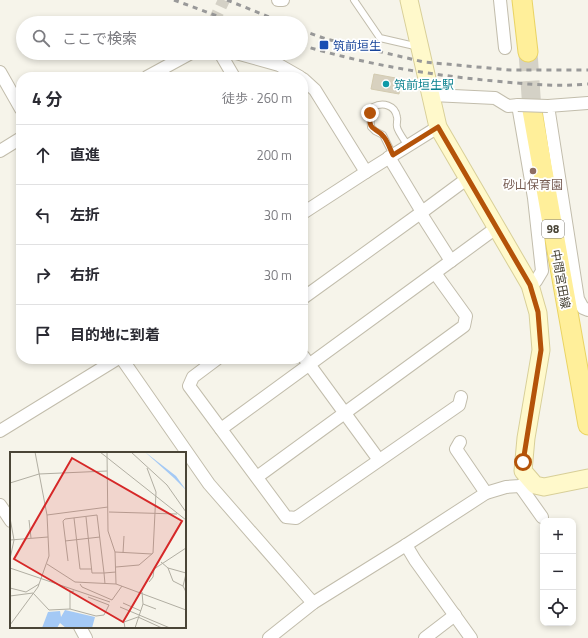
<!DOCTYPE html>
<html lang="ja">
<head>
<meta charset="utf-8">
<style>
	body { margin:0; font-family:"Titillium Web","Noto Sans JP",sans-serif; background:#f2f2f3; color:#2b2b33 }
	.controls { position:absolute; right:12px; bottom:12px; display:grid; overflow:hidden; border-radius:8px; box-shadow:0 2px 6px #0003 }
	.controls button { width:36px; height:36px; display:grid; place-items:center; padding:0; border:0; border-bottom:1px solid #e1e1e2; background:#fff; color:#2b2b33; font:20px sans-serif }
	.stop { position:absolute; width:12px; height:12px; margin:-9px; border:3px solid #b45309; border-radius:50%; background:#fff }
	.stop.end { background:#b45309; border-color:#fff; box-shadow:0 1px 4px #0008 }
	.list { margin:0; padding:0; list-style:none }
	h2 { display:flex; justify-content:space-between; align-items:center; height:52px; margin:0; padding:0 16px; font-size:17px }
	h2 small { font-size:13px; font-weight:400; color:#7c7c81 }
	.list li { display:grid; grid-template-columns:26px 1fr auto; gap:12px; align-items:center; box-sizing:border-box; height:60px; padding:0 16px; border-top:1px solid #e1e1e2 }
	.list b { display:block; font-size:15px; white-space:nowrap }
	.list em { font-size:13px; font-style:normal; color:#7c7c81 }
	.icon { flex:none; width:22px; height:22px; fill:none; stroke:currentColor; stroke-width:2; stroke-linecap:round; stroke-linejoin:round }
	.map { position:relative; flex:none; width:588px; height:638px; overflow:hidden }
	.search { position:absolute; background:#fff; box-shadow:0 2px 6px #0003; left:16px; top:16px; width:292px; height:44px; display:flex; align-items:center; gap:10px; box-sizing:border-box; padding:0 14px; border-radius:22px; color:#7c7c81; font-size:15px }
	.panel { position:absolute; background:#fff; box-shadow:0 2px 6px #0003; left:16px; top:72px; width:292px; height:292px; border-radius:16px }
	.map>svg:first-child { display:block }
</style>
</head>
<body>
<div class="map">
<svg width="588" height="638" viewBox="0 0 588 638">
	<rect width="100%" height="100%" fill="#f6f4ea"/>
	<path fill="#d8d1bf" stroke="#d3cbb1" d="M374 74 401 79 399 94 371 89Z"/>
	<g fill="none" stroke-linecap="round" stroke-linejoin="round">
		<path stroke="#d4d1c6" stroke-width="12" stroke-dasharray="12 6" stroke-linecap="butt" d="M213 23 224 0"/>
		<path stroke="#d4d1c6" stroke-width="19" stroke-dasharray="19 10" stroke-linecap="butt" d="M528 52 532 110"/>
		<defs>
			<g id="lane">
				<path d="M354 0 380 38 419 47"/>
				<path d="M393 155 383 135 375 131 371 127 370 113 373 107C383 102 395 105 397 117 398 120 396 124 397 127 398 132 405 141 408 146"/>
			</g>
			<g id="street">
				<path d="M278 0H283"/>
				<path d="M500 0 505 48"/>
				<path d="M220 53 234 77"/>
				<path d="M236 53 279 65 300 77"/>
				<path d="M0 72 21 109"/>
				<path d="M147 77 191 53"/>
				<path d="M303 79 315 90 366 172"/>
				<path d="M432 95 495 98 508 106 518 105 534 198 542 271 536 281 530 285"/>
				<path d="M588 103 548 106 578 299 583 308 588 310"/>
				<path d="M0 151 21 138"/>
				<path d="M389 157 422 212 468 178"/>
				<path d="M303 213 366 172 438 127"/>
				<path d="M451 261 496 228"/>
				<path d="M303 356 379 460"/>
				<path d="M122 359 209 484 313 603"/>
				<path d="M217 359 193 377 189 386 286 517 296 518 459 405 461 397"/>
				<path d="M221 429 451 261 423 217 422 212 303 298"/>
				<path d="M0 431 117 359"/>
				<path d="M460 442 456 449 486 493"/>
				<path d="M257 477 464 326 466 316 435 273"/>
				<path d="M520 486 542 517"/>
				<path d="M0 505 11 521"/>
				<path d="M406 545 415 560 471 638"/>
				<path d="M80 627 86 638"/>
				<path d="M269 638 313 603 406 545 486 493 506 487 520 486 529 480"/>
				<path d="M425 638 455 615"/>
			</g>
			<path id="secondary" d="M409 0 438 127 530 285 538 313 541 350 526 438 523 471 535 485 544 487 588 478"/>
			<g id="primary">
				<path d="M522 0 528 52"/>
				<path d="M532 110 588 425"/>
			</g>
		</defs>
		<use href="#lane" stroke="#c2bdac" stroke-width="8"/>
		<use href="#street" stroke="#c2bdac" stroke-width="14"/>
		<use href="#secondary" stroke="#d8cf98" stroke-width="19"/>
		<use href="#primary" stroke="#ead463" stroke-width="21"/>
		<use href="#lane" stroke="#fff" stroke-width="6"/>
		<use href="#street" stroke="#fff" stroke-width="12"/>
		<use href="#secondary" stroke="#fff9cb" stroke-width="17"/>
		<use href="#primary" stroke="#ffef9a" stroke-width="19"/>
		<g stroke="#999" stroke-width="3" stroke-dasharray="5 5" stroke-linecap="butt">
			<path d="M174 0 236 23"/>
			<path d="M227 0 284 23"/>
			<path d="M301 30 326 39 424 62 510 70H588"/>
			<path d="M301 45C364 64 429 75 494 81 527 84 555 87 588 84"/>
		</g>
		<defs>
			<path id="street-bridge" d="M518 105 548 106"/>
		</defs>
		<use href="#street-bridge" stroke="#c2bdac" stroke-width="14" stroke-linecap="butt"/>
		<use href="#street-bridge" stroke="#fff" stroke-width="12"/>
	</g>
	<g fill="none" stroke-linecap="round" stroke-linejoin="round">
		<path stroke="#b45309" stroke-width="5" d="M370 113C368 133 376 126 384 137 388 142 390 149 393 155L438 127 530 285 538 312 541 350 523 462"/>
	</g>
	<rect fill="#1a4fb4" stroke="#fff" stroke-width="1.5" x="319" y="40" width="10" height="10" rx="2"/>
	<circle fill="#0f9aa8" stroke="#fff" stroke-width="1.5" cx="386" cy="84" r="4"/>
	<circle fill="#8d6e63" stroke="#fff" stroke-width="1.5" cx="533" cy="171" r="4"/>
	<g text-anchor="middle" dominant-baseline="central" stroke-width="3.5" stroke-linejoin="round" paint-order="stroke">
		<rect fill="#fff" stroke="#807d73" stroke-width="1" x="542" y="220" width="22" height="18" rx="3"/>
		<g font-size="11" font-weight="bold" fill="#4a4537">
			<text x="553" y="229">98</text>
		</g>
		<g font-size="12" fill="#164399" stroke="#fff" text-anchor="start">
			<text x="333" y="45">筑前垣生</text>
		</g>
		<g font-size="12" fill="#0d838f" stroke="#fff" text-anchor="start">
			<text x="394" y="84">筑前垣生駅</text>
		</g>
		<g font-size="12" fill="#785e54" stroke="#fff">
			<text x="533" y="184">砂山保育園</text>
		</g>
		<g font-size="12" fill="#4a4537" stroke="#fff">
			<text transform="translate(561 279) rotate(80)">中間宮田線</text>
		</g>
	</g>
	<g transform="translate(10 452)">
		<rect width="176" height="176" fill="#f6f4ea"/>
		<path d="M135 0 166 24 176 38 164 26ZM50 159 51 165 55 158 85 165 82 176H56L50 171 47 176H32L38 160Z" fill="#a4c9f5"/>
		<path fill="none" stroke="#b1aea2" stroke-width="1" d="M90 0 176 68M97 0 98 79 105 100 106 132M121 0 157 33 176 60M0 31 29 22 97 19M99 60 167 62M37 63 98 55M0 66 4 88 0 107M64 66 70 117H82M19 68 21 86M0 88 38 85M55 89 90 85M105 100 142 102M113 101 114 84M58 109 53 69 55 67 87 63 94 121H82L76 65M151 110 158 116 163 129 173 134M37 112 65 130 106 132 176 158M106 115 129 113 143 101 146 40 137 16M0 116 100 150M158 116 176 121M176 122 173 134 176 140M139 130 143 125 144 117 176 96M70 132 72 135 102 148 112 134M95 132 94 121 106 120M0 136 16 140 29 132M23 141 39 158 60 157 86 164 94 163 99 153 78 145M0 144 23 141M113 151 131 159M133 152 146 157M110 155 160 176M60 157V140L64 139M0 173 28 135 39 104 37 63 25 0M115 176 114 170 128 165 152 176M125 176 133 152 132 140"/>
		<path fill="#d62828" fill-opacity="0.15" stroke="#d62828" stroke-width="2" d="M62 6 172 69 113 170 4 107Z"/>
		<rect width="176" height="176" fill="none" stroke="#4a4537" stroke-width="2"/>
	</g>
</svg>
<div class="controls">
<button>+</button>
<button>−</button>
<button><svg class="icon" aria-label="locate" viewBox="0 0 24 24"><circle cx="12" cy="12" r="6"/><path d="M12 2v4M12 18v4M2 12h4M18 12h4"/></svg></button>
</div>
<div class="stop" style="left:523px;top:462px"></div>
<div class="stop end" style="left:370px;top:113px"></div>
<div class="search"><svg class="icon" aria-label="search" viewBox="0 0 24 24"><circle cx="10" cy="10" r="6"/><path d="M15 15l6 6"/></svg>ここで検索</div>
<section class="panel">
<h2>4 分<small>徒歩 · 260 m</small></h2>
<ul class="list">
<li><svg class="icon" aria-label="ahead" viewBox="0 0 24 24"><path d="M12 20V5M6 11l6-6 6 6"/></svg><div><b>直進</b></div><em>200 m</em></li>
<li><svg class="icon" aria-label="left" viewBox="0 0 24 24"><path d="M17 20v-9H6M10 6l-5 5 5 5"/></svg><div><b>左折</b></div><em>30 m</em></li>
<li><svg class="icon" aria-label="right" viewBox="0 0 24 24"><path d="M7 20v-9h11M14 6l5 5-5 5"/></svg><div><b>右折</b></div><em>30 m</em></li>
<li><svg class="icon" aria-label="arrive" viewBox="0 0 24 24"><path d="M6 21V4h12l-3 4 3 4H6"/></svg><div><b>目的地に到着</b></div></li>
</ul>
</section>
</div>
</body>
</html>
